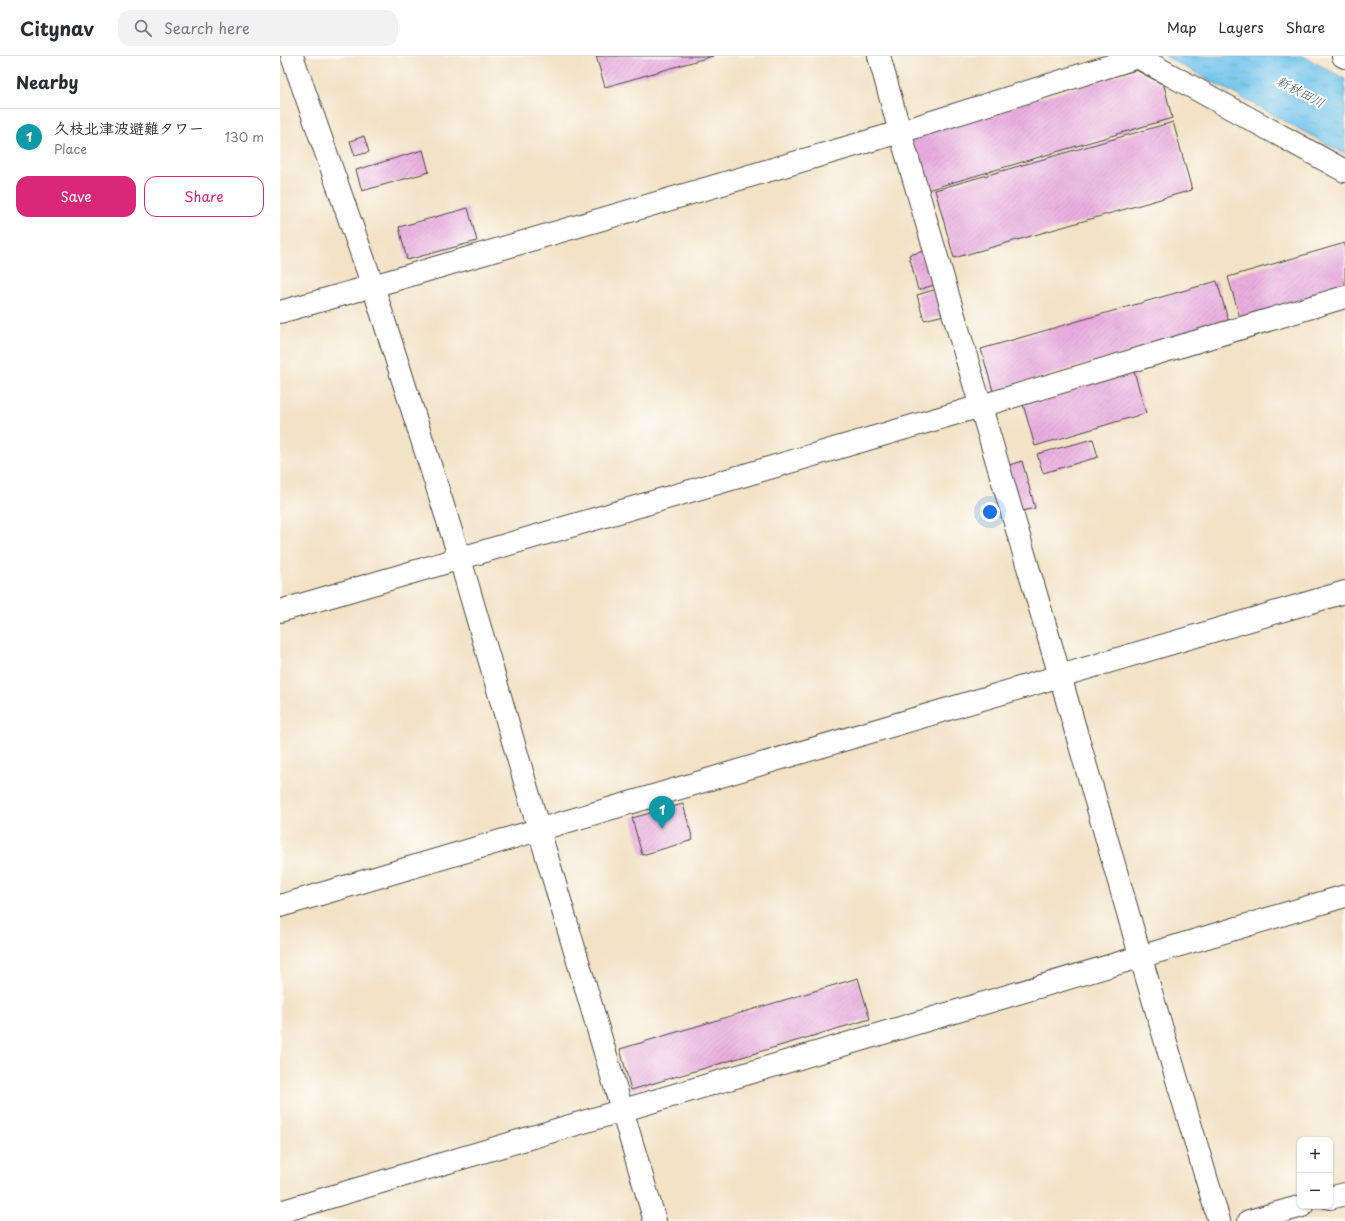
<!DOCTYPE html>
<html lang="en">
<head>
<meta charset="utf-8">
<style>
	body { margin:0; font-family:"Playpen Sans","Klee One",sans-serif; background:#f2f2f3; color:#2b2b33 }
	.controls { position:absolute; right:12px; bottom:12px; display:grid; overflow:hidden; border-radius:8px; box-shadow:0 1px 3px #0004 }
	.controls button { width:36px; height:36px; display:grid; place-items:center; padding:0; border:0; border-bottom:1px solid #e1e1e2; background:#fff; color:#2b2b33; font:20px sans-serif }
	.you { position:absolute; left:710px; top:456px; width:14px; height:14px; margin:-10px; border:3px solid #fff; border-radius:50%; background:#1a73e8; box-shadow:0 0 0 6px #1a73e833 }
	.badge { display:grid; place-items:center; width:26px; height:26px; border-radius:50%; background:#db2777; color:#fff; font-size:13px; font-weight:700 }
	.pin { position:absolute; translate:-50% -33px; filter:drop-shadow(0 1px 2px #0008) }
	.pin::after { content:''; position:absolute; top:21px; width:14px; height:12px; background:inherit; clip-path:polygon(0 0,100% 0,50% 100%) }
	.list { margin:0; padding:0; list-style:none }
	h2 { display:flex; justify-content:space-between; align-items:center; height:52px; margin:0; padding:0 16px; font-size:17px }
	h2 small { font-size:13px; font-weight:400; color:#7c7c81 }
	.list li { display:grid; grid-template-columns:26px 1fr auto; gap:12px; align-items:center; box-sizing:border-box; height:56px; padding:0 16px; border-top:1px solid #e1e1e2 }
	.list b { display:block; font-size:15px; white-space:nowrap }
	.list p { margin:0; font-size:13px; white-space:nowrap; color:#7c7c81 }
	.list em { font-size:13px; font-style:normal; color:#7c7c81 }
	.actions { display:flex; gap:8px; padding:12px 16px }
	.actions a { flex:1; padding:9px 0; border:1px solid #db2777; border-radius:12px; text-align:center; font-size:14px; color:#db2777 }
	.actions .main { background:#db2777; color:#fff }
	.icon { flex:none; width:22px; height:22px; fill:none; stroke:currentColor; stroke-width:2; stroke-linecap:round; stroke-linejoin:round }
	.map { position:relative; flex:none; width:1065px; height:1165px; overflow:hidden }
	header { display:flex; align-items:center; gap:24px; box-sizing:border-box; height:56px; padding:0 20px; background:#fff; border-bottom:1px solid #e1e1e2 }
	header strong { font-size:19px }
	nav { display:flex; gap:22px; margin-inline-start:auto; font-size:14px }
	.search { width:280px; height:36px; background:#f2f2f3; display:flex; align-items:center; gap:10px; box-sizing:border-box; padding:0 14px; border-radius:12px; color:#7c7c81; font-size:15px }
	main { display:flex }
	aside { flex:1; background:#fff }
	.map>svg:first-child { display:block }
</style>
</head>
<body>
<header>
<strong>Citynav</strong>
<div class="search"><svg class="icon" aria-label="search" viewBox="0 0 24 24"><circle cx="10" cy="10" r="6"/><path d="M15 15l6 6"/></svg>Search here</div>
<nav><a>Map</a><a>Layers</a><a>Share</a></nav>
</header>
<main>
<aside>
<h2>Nearby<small></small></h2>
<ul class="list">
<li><span class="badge" style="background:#0f9aa8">1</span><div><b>久枝北津波避難タワー</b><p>Place</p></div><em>130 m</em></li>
</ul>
<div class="actions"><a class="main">Save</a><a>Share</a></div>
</aside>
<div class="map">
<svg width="1065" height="1165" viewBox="0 0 1065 1165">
	<defs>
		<pattern id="water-ripples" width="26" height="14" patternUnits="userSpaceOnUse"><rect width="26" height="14" fill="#6ec3eb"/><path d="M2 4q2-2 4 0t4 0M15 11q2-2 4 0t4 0" fill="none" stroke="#5b9fbf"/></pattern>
		<pattern id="building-hatch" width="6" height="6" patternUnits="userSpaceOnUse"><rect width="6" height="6" fill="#e9aedf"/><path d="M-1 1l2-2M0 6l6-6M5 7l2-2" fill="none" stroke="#c896c0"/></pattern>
	</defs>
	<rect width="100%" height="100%" fill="#fdfcf7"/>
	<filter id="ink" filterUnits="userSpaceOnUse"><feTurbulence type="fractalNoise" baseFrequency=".025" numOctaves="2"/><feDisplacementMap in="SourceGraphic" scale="8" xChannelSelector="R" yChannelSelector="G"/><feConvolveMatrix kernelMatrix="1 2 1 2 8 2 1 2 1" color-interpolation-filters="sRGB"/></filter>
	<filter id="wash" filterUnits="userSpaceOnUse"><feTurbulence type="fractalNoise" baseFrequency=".012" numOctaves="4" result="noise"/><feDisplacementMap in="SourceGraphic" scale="16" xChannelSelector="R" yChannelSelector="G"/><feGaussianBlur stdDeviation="0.9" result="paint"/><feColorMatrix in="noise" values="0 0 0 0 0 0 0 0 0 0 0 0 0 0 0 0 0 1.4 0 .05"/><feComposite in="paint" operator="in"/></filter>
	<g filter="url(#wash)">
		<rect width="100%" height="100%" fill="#f2e2c6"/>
		<path fill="url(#water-ripples)" stroke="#4c778b" d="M885 0H1023L1065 23V98Z"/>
		<g id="blocks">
			<g fill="url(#building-hatch)">
				<path d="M316 0H433L325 31Z"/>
				<path d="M856 14 884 29 892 62 647 134 631 80Z"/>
				<path d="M893 66 912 134 674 202 655 134Z"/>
				<path d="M84 80 89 96 75 100 70 85Z"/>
				<path d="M143 94 149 116 82 135 76 114Z"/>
				<path d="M188 152 197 185 127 204 119 171Z"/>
				<path d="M1065 187V231L960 262 948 221Z"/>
				<path d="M644 195 654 229 638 234 629 199Z"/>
				<path d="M937 225 949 267 713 335 701 293Z"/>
				<path d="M657 233 664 259 644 264 637 239Z"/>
				<path d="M853 312 866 357 755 390 742 345Z"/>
				<path d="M813 383 818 401 763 417 757 398Z"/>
				<path d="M742 405 755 452 738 456 726 410Z"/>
				<path d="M403 748 413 784 362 799 352 762Z"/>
				<path d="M578 922 590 963 351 1034 340 993Z"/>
			</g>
		</g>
	</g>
	<g filter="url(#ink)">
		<use href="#blocks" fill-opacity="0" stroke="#494642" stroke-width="1"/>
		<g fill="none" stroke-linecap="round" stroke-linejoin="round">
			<defs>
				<g id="minor">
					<path d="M12 0 93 230 180 503 259 774 375 1165"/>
					<path d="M599 0 620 76 780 620 860 899 939 1165"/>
					<path d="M856 0 1065 115"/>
					<path d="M1063 0 1065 1"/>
					<path d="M0 256 93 230 620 76 858 1"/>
					<path d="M0 555 701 350 1065 241"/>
					<path d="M0 850 1065 536"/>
					<path d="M1050 1142 1065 1138"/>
					<path d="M0 1156C354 1049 709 943 1065 840"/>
					<path d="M969 1165 1022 1150"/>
				</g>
			</defs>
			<use href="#minor" stroke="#494642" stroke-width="24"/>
			<use href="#minor" stroke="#fff" stroke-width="22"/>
		</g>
	</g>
	<g text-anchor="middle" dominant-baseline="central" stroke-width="4" stroke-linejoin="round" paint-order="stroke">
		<g font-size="13" font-style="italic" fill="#42606e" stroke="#fdfcf7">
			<text transform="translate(1021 35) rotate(28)">新秋田川</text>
		</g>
	</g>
</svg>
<div class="controls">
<button>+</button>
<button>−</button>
</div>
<div class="you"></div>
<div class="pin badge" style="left:382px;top:773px;background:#0f9aa8">1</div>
</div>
</main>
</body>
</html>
